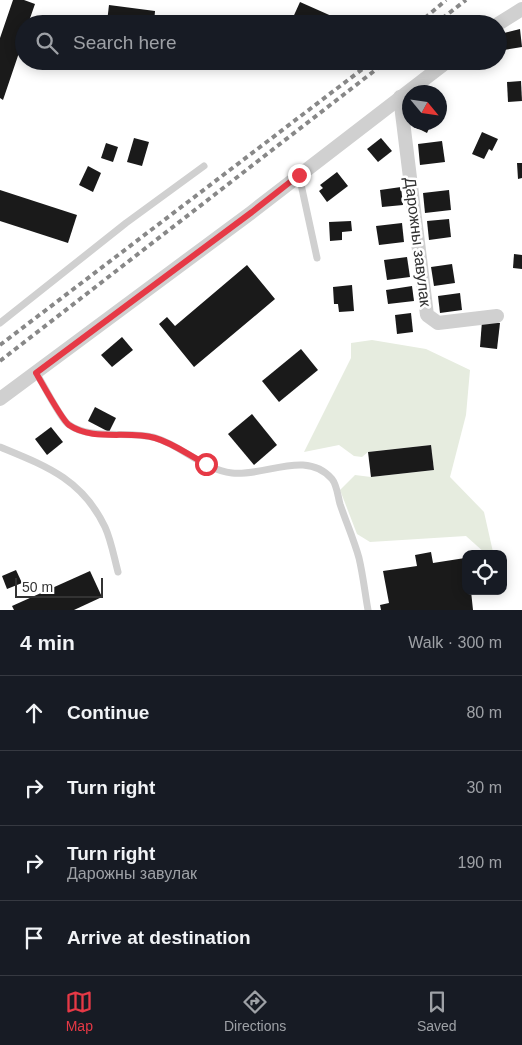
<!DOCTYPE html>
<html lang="en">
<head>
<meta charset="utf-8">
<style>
	body { margin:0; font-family:Arial,sans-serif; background:#242831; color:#f1f3f6 }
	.controls { position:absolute; right:15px; bottom:15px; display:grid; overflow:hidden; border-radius:10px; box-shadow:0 2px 12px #0003 }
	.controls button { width:45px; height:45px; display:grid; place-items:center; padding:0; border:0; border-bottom:1px solid #363941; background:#171b24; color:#f1f3f6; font:25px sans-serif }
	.compass { position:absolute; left:402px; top:85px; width:45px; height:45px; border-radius:50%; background:#171b24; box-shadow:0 2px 12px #0003; rotate:119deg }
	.scale { position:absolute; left:15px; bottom:12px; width:88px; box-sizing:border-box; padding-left:5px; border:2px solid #333; border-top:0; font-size:14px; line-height:18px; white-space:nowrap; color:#333; -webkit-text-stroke:4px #fff; paint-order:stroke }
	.stop { position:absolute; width:15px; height:15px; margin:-11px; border:4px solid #e63946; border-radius:50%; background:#fff }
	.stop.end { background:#e63946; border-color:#fff; box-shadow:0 1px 5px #0008 }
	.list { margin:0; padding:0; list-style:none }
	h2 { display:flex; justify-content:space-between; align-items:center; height:65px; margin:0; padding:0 20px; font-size:21px }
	h2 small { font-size:16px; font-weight:400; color:#9ea1a6 }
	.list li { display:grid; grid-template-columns:32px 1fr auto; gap:15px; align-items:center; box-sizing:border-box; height:75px; padding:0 20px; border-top:1px solid #363941 }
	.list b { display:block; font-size:19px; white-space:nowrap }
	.list p { margin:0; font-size:16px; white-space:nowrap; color:#9ea1a6 }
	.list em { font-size:16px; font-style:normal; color:#9ea1a6 }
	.icon { flex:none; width:28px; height:28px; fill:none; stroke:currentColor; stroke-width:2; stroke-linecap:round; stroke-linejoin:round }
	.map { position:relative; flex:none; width:522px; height:610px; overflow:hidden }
	.search { position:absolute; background:#171b24; box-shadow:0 2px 12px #0003; left:15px; right:15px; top:15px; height:55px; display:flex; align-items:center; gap:12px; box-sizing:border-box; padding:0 18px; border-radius:28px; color:#9ea1a6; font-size:19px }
	.sheet { height:365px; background:#171b24 }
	nav { display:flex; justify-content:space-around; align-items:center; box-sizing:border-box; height:70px; border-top:1px solid #363941; background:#171b24; font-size:14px; color:#9ea1a6 }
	nav a { display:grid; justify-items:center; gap:2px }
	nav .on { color:#e63946 }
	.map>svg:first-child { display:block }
</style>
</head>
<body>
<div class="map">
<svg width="522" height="610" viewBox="0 0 522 610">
	<rect width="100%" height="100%" fill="#fff"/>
	<path fill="#e6ecdf" d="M372 340 426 349 470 370 466 415 450 477 484 512 493 552 485 553 466 536 370 542 357 534 340 490 355 475 371 477 434 470 431 445 368 452 362 457 354 456 339 445 304 452 351 358V343Z"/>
	<g fill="#1a1a1a">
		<path d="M13 0H24L35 4 28 24H24V38L3 100 0 98V38Z"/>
		<path d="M300 2 336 18 334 24H290Z"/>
		<path d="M109 5 155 11 154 24 107 22Z"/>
		<path d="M520 29 522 47 504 50 501 39 505 38 504 33Z"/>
		<path d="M521 81 522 101 508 102 507 82Z"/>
		<path d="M414 122H432L427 133 413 126Z"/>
		<path d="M482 132 498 139 492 151 489 149 484 159 472 154Z"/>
		<path d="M134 138 149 142 142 166 127 162Z"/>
		<path d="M381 138 392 151 378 162 367 149Z"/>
		<path d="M442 141 445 162 420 165 418 144Z"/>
		<path d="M106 143 118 147 113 162 101 158Z"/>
		<path d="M517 163H522V178L518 179Z"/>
		<path d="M88 166 101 173 93 192 79 185Z"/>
		<path d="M337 172 348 186 327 202 319 191 323 188 320 185Z"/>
		<path d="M401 187 403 205 382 207 380 190Z"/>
		<path d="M0 190 77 215 68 243 0 221Z"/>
		<path d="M449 190 451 210 425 213 423 193Z"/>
		<path d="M449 219 451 237 429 240 427 221Z"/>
		<path d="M351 221 352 231 342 232V240L330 241 329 222Z"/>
		<path d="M402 223 404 242 379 245 376 226Z"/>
		<path d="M514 254 522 255V269L513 268Z"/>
		<path d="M407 257 410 277 387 280 384 260Z"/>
		<path d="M452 264 455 283 434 286 431 267Z"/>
		<path d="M247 265 275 299 194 367 159 324 167 317 175 326Z"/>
		<path d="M352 285 354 311 339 312 338 304H334L333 287Z"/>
		<path d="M412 286 414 301 388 304 386 290Z"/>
		<path d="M460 293 462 310 440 313 438 296Z"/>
		<path d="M411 313 413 332 397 334 395 315Z"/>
		<path d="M482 321 500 323 497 349 480 347Z"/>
		<path d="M122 337 133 350 112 367 101 355Z"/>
		<path d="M301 349 318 370 279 402 262 381Z"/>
		<path d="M95 407 116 418 109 432 88 421Z"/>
		<path d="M252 414 277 445 254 465 228 434Z"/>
		<path d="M51 427 63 442 47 455 35 439Z"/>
		<path d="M431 445 434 470 371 477 368 452Z"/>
		<path d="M431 552 433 563 465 558 466 591H471L473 610H381L380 605 389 603 383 571 417 566 415 555Z"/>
		<path d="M16 570 22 583 7 589 2 576Z"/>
		<path d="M90 571 102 597 74 610H14L12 606Z"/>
	</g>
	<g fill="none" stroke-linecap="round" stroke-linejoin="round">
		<g stroke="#d0d0d0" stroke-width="7">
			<path d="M299 175 317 258"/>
			<path d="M0 323 126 223 204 166"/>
			<path d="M36 373C43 383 60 418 68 424 89 441 131 430 156 438 182 446 204 470 232 473 265 477 306 449 332 479 337 485 338 497 340 504 346 522 354 540 359 558 363 575 365 593 368 610"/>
			<path d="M0 447C46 466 82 479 105 527 111 540 114 557 118 572"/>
		</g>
		<g stroke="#d0d0d0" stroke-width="14">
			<path d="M498 24 522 9"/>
			<path d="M400 97 427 315 438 323 497 316"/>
			<path d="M0 399 252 212 448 61"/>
		</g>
		<g stroke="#888" stroke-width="4" stroke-dasharray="5 4" stroke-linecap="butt">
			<path d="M418 24 446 0"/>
			<path d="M435 24 466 0"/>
			<path d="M0 345 373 61"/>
			<path d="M0 361 387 61"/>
		</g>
	</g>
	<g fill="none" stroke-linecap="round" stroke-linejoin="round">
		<path stroke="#e63946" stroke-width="6" d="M206 464C190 456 173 443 155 438 127 430 94 442 69 425 62 420 42 383 36 373L252 212 299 175"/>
	</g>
	<g text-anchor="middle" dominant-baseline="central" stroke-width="5" stroke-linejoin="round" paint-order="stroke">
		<g font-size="16" fill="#333" stroke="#fff">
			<text transform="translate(418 242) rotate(83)">Дарожны завулак</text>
		</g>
	</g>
</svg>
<div class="controls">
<button><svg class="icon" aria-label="locate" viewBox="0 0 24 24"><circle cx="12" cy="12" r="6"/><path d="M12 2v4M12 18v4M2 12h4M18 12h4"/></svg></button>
</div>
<svg class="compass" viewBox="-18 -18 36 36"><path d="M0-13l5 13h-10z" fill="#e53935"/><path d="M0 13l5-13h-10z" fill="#9ea1a6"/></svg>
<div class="scale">50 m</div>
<div class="stop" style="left:206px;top:464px"></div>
<div class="stop end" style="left:299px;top:175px"></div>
<div class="search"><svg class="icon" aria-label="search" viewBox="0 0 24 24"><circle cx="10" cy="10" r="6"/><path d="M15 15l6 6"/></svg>Search here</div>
</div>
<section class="sheet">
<h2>4 min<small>Walk · 300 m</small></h2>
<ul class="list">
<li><svg class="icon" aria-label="ahead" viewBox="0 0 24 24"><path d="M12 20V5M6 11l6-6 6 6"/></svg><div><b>Continue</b></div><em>80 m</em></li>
<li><svg class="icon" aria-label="right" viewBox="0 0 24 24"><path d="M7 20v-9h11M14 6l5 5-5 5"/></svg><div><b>Turn right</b></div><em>30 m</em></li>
<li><svg class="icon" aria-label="right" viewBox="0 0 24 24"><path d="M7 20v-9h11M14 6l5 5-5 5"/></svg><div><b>Turn right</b><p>Дарожны завулак</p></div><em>190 m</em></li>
<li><svg class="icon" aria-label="arrive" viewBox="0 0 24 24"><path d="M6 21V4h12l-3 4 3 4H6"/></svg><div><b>Arrive at destination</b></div></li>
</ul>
</section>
<nav>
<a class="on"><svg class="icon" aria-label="map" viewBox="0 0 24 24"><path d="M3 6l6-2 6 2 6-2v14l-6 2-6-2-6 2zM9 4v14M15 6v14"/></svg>Map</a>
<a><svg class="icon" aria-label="directions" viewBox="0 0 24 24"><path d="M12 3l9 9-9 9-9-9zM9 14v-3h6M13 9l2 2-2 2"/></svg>Directions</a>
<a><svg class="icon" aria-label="saved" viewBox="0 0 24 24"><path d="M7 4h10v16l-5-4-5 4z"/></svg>Saved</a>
</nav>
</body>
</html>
